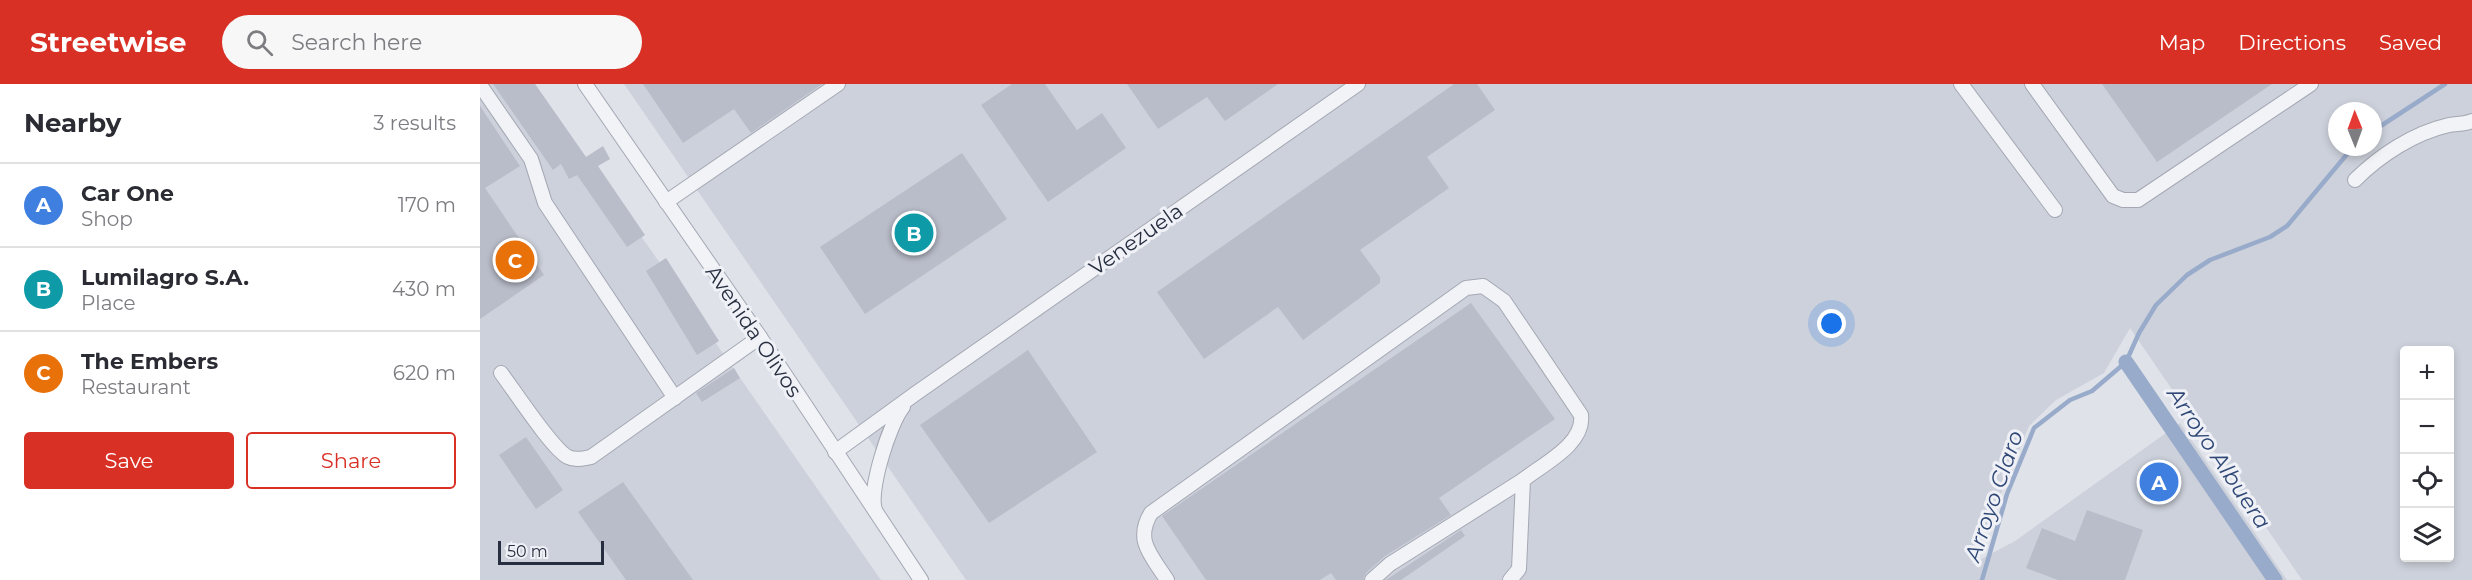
<!DOCTYPE html>
<html lang="en">
<head>
<meta charset="utf-8">
<style>
	body { margin:0; font-family:Montserrat,sans-serif; background:#f7f7f7; color:#2b2b33 }
	.controls { position:absolute; right:18px; bottom:18px; display:grid; overflow:hidden; border-radius:6px; box-shadow:0 3px 9px #0003 }
	.controls button { width:54px; height:54px; display:grid; place-items:center; padding:0; border:0; border-bottom:2px solid #e1e1e2; background:#fff; color:#2b2b33; font:30px sans-serif }
	.compass { position:absolute; left:1848px; top:18px; width:54px; height:54px; border-radius:50%; background:#fff; box-shadow:0 3px 9px #0003; rotate:359deg }
	.scale { position:absolute; left:18px; bottom:15px; width:106px; box-sizing:border-box; padding-left:6px; border:3px solid #272e40; border-top:0; font-size:16px; line-height:21px; white-space:nowrap; color:#272e40; -webkit-text-stroke:4px #eff1f6; paint-order:stroke }
	.you { position:absolute; left:1352px; top:240px; width:21px; height:21px; margin:-15px; border:4px solid #fff; border-radius:50%; background:#1a73e8; box-shadow:0 0 0 9px #1a73e833 }
	.badge { display:grid; place-items:center; width:39px; height:39px; border-radius:50%; background:#d93025; color:#fff; font-size:20px; font-weight:700 }
	.pin { position:absolute; translate:-50% -50%; border:3px solid #fff; box-shadow:0 2px 6px #0006 }
	.list { margin:0; padding:0; list-style:none }
	h2 { display:flex; justify-content:space-between; align-items:center; height:78px; margin:0; padding:0 24px; font-size:26px }
	h2 small { font-size:20px; font-weight:400; color:#7c7c81 }
	.list li { display:grid; grid-template-columns:39px 1fr auto; gap:18px; align-items:center; box-sizing:border-box; height:84px; padding:0 24px; border-top:2px solid #e1e1e2 }
	.list b { display:block; font-size:22px; white-space:nowrap }
	.list p { margin:0; font-size:20px; white-space:nowrap; color:#7c7c81 }
	.list em { font-size:20px; font-style:normal; color:#7c7c81 }
	.actions { display:flex; gap:12px; padding:18px 24px }
	.actions a { flex:1; padding:14px 0; border:2px solid #d93025; border-radius:6px; text-align:center; font-size:21px; color:#d93025 }
	.actions .main { background:#d93025; color:#fff }
	.icon { flex:none; width:33px; height:33px; fill:none; stroke:currentColor; stroke-width:2; stroke-linecap:round; stroke-linejoin:round }
	.map { position:relative; flex:none; width:1992px; height:496px; overflow:hidden }
	header { display:flex; align-items:center; gap:36px; box-sizing:border-box; height:84px; padding:0 30px; background:#d93025; color:#fff }
	header strong { font-size:28px }
	nav { display:flex; gap:33px; margin-inline-start:auto; font-size:21px }
	.search { width:420px; height:54px; background:#f7f7f7; display:flex; align-items:center; gap:15px; box-sizing:border-box; padding:0 21px; border-radius:33px; color:#7c7c81; font-size:22px }
	main { display:flex }
	aside { flex:1; background:#fff }
	.map>svg:first-child { display:block }
</style>
</head>
<body>
<header>
<strong>Streetwise</strong>
<div class="search"><svg class="icon" aria-label="search" viewBox="0 0 24 24"><circle cx="10" cy="10" r="6"/><path d="M15 15l6 6"/></svg>Search here</div>
<nav><a>Map</a><a>Directions</a><a>Saved</a></nav>
</header>
<main>
<aside>
<h2>Nearby<small>3 results</small></h2>
<ul class="list">
<li><span class="badge" style="background:#3f7fe0">A</span><div><b>Car One</b><p>Shop</p></div><em>170 m</em></li>
<li><span class="badge" style="background:#0f9aa8">B</span><div><b>Lumilagro S.A.</b><p>Place</p></div><em>430 m</em></li>
<li><span class="badge" style="background:#e8710a">C</span><div><b>The Embers</b><p>Restaurant</p></div><em>620 m</em></li>
</ul>
<div class="actions"><a class="main">Save</a><a>Share</a></div>
</aside>
<div class="map">
<svg width="1992" height="496" viewBox="0 0 1992 496">
	<rect width="100%" height="100%" fill="#dfe2e9"/>
	<g fill="#cdd1db" fill-rule="evenodd">
		<path d="M0 0H55L401 496H0Z"/>
		<path d="M144 0H1992V496H1822L1650 244 1624 289 1576 316 1549 342 1492 480 1535 457 1700 339 1807 496H486ZM1857 27H1893V63H1857ZM1924 266H1970V474H1924Z"/>
	</g>
	<g fill="none" stroke-linecap="round" stroke-linejoin="round">
		<g stroke="#99abca" stroke-width="4.5">
			<path d="M1893 47 1965 0"/>
			<path d="M1502 496 1527 410 1554 344 1590 316 1612 307 1646 278 1659 249 1676 221 1707 191 1730 176 1790 153 1807 142 1873 63"/>
		</g>
		<path stroke="#99abca" stroke-width="15" d="M1646 278 1795 496"/>
	</g>
	<g fill="#b9bdc9">
		<path d="M13 0H55L106 73 123 62 130 75 118 82 165 151 147 163 97 91 89 95 81 80 73 86Z"/>
		<path d="M163 0H342L271 49 254 25 203 59Z"/>
		<path d="M532 0H565L597 46 622 29 646 64 568 118 501 21Z"/>
		<path d="M647 0H798L745 37 727 13 678 45Z"/>
		<path d="M974 0H997L1015 26 947 73 969 104 880 166 900 193V199L823 256 798 223 724 275 677 208Z"/>
		<path d="M1622 0H1792L1677 78Z"/>
		<path d="M0 22 40 82 5 104 64 191 0 235Z"/>
		<path d="M482 69 527 135 385 230 340 163Z"/>
		<path d="M186 174 239 257 217 271 166 187Z"/>
		<path d="M991 219 1075 335 959 414 971 431 905 472 886 489 883 496H856L851 489 840 496H726L682 432Z"/>
		<path d="M548 266 617 368 509 439 440 341Z"/>
		<path d="M254 284 260 294 222 318 216 309Z"/>
		<path d="M46 353 83 406 56 425 19 371Z"/>
		<path d="M143 398 213 496H146L98 428Z"/>
		<path d="M1607 426 1663 446 1645 496H1578L1546 484 1562 444 1595 457Z"/>
		<path d="M981 446 985 452 921 496H906Z"/>
	</g>
	<g fill="none" stroke-linecap="round" stroke-linejoin="round">
		<defs>
			<g id="minor">
				<path d="M105 0 280 253 441 496"/>
				<path d="M1481 0 1575 126"/>
				<path d="M1552 0 1633 112 1643 116H1658L1831 0"/>
				<path d="M0 1 51 75 65 119 195 314"/>
				<path d="M1875 96C1900 71 1934 49 1969 41 1976 40 1984 40 1992 37"/>
				<path d="M186 118 358 0"/>
				<path d="M21 289C34 306 72 365 88 373 96 377 104 374 111 373L280 253"/>
				<path d="M355 368 435 310 878 0"/>
				<path d="M395 426C388 407 410 338 423 323"/>
				<path d="M687 496C672 472 654 457 671 429L986 204 1003 202 1024 217 1101 331C1105 360 1063 380 1043 396L1039 485 1030 496"/>
				<path d="M892 496 910 480 1043 396"/>
			</g>
		</defs>
		<use href="#minor" stroke="#a4a8b3" stroke-width="16"/>
		<use href="#minor" stroke="#f2f3f7" stroke-width="14"/>
	</g>
	<g text-anchor="middle" dominant-baseline="central" stroke-width="6" stroke-linejoin="round" paint-order="stroke">
		<g font-size="21" fill="#272e40" stroke="#eff1f6">
			<text transform="translate(656 155) rotate(-35)">Venezuela</text>
			<text transform="translate(274 247) rotate(56)">Avenida Olivos</text>
		</g>
		<g font-size="22" font-style="italic" fill="#304876" stroke="#eff1f6">
			<text transform="translate(1739 374) rotate(56)">Arroyo Albuera</text>
			<text transform="translate(1514 412) rotate(-71)">Arroyo Claro</text>
		</g>
	</g>
</svg>
<div class="controls">
<button>+</button>
<button>−</button>
<button><svg class="icon" aria-label="locate" viewBox="0 0 24 24"><circle cx="12" cy="12" r="6"/><path d="M12 2v4M12 18v4M2 12h4M18 12h4"/></svg></button>
<button><svg class="icon" aria-label="layers" viewBox="0 0 24 24"><path d="M12 4l9 5-9 5-9-5zM3 14l9 5 9-5"/></svg></button>
</div>
<svg class="compass" viewBox="-18 -18 36 36"><path d="M0-13l5 13h-10z" fill="#e53935"/><path d="M0 13l5-13h-10z" fill="#7c7c81"/></svg>
<div class="scale">50 m</div>
<div class="you"></div>
<div class="pin badge" style="left:1679px;top:398px;background:#3f7fe0">A</div>
<div class="pin badge" style="left:434px;top:149px;background:#0f9aa8">B</div>
<div class="pin badge" style="left:35px;top:176px;background:#e8710a">C</div>
</div>
</main>
</body>
</html>
